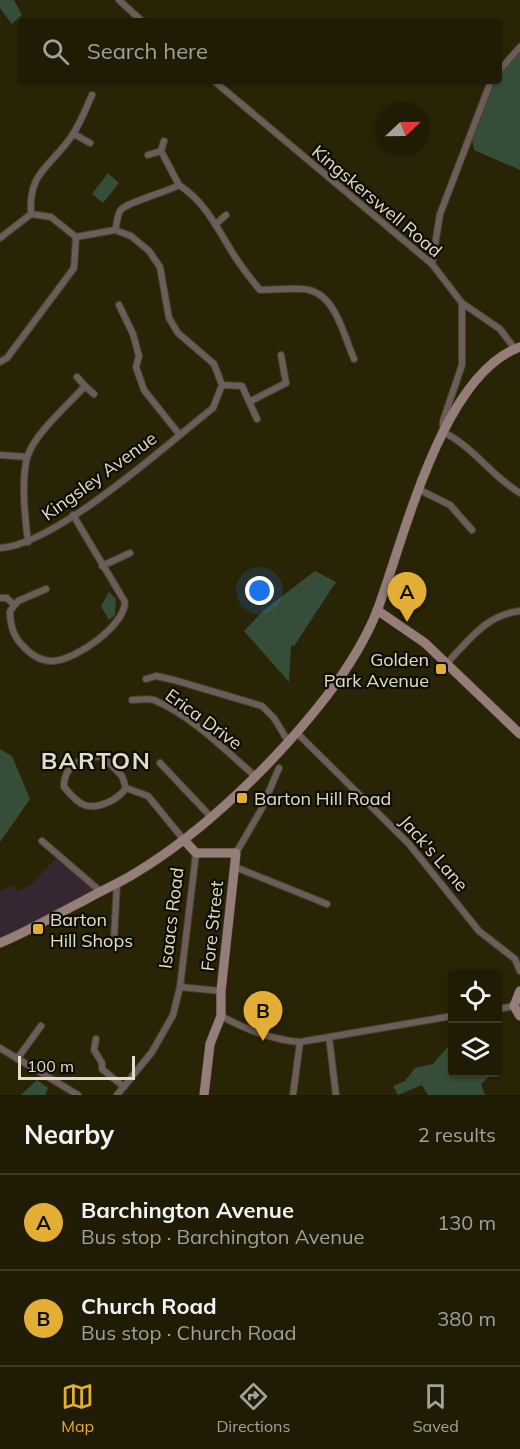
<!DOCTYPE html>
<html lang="en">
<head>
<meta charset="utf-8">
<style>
	body { margin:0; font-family:Mulish,sans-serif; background:#28240f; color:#f1f3f6 }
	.controls { position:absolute; right:18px; bottom:18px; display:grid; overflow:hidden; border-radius:6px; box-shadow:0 2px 4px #0004 }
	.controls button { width:54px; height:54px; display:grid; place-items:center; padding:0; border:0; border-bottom:2px solid #3d3927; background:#201b05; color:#f1f3f6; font:30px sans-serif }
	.compass { position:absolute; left:376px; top:102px; width:54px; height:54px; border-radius:50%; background:#201b05; box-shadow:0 2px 4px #0004; rotate:68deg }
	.scale { position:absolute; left:18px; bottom:15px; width:117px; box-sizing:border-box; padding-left:6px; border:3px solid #e0ddcd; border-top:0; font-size:16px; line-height:21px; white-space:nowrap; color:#e0ddcd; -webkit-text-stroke:4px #100d04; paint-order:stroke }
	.you { position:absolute; left:260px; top:591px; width:21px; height:21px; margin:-15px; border:4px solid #fff; border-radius:50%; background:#1a73e8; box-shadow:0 0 0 9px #1a73e833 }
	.badge { display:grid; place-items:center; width:39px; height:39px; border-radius:50%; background:#e2af34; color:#111; font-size:20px; font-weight:700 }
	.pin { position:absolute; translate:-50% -50px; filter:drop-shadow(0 2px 3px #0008) }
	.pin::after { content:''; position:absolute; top:32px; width:21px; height:18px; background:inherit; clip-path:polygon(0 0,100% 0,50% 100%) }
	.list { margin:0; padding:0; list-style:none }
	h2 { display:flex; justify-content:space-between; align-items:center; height:78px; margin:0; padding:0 24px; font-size:26px }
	h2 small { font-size:20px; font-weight:400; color:#a2a19a }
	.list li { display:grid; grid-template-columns:39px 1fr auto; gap:18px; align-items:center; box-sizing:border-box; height:96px; padding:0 24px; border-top:2px solid #3d3927 }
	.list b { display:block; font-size:22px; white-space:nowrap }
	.list p { margin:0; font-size:20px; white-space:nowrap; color:#a2a19a }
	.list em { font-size:20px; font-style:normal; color:#a2a19a }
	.icon { flex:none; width:33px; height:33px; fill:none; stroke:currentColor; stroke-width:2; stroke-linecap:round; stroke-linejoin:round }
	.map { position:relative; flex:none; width:520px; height:1095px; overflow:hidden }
	.search { position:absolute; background:#201b05; box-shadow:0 2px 4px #0004; left:18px; right:18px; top:18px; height:66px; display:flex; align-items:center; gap:15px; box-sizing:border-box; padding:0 21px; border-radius:6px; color:#a2a19a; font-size:22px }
	.sheet { height:270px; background:#201b05 }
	nav { display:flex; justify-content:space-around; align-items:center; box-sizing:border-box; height:84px; border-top:2px solid #3d3927; background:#201b05; font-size:16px; color:#a2a19a }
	nav a { display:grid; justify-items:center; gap:3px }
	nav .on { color:#e2af34 }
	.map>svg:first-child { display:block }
</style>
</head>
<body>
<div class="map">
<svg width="520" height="1095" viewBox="0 0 520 1095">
	<rect width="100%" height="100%" fill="#2a2407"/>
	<path fill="#352631" d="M58 856 100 891 0 943V891L12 885 18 892 33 883Z"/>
	<g fill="#364e39">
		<path d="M0 0H14L22 15 12 24 0 8Z"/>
		<path d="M520 52V170L474 150 472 139 491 87 495 81H499V75Z"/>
		<path d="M108 173 119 183 103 203 92 194Z"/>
		<path d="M315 571 336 582 294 646 291 645 289 682 244 631 264 610Z"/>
		<path d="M109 592 116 599 115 615 109 620 101 606Z"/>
		<path d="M0 749 12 756 30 799 0 842Z"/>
		<path d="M452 1042V1072L493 1073 481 1084 485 1095H428L422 1085 398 1095 393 1086 405 1081 415 1068 433 1064Z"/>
		<path d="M37 1080 48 1088 45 1095H21Z"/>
	</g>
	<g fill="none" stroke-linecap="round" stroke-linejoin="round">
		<defs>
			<g id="street">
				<path d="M119 0 142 21"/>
				<path d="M499 71 520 47"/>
				<path d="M214 81 432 264 462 303 500 329 515 349"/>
				<path d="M74 134 90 143"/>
				<path d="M164 141 161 151 179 185"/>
				<path d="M148 155 161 151"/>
				<path d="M31 214C28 170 52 167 73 134 81 122 86 108 92 95"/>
				<path d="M217 223 226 215"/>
				<path d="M115 230C117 225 117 216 120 211 124 203 167 192 179 185 205 202 216 226 232 252 240 265 250 278 260 290 274 290 288 288 302 289 335 290 343 334 354 359"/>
				<path d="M0 238 31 214 51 217 76 237"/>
				<path d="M432 264 440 214 491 81"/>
				<path d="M462 303V365L443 421V432C474 447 491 476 520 493"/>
				<path d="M119 305 133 334 139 356 136 367 144 390 179 434"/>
				<path d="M0 362 7 358 74 268 76 237"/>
				<path d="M77 377 85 386"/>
				<path d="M222 385 242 386 257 419"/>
				<path d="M251 401 286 383 281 355"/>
				<path d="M0 455 27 457"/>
				<path d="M420 490 450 505 472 530"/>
				<path d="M28 542C25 517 21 482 27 458 33 435 69 404 85 386L94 394"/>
				<path d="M0 548C56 545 166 445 213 408L222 385 214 364 178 333 169 318 160 267 149 251 131 236 115 230 76 237"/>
				<path d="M102 566 130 553"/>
				<path d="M46 589 18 601 10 611C10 624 13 636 22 645 30 654 41 662 54 661 77 659 124 626 125 602L73 515"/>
				<path d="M0 598H7L14 605"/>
				<path d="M447 663C469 640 486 615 520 611"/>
				<path d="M146 679 156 676 174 680 262 706 274 718 288 741"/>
				<path d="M132 700C139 700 148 698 154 700 192 716 225 750 255 776"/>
				<path d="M296 732 409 844 479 931 515 959 520 971"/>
				<path d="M160 763 210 816"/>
				<path d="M126 788C118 800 96 811 82 804 75 800 69 793 64 787 63 766 84 754 103 757L122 776 126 788 148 796 184 840"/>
				<path d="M42 841 100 891"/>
				<path d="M236 853 261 810 279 768"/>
				<path d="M235 867 327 904"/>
				<path d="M114 939 117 883"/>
				<path d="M180 987 221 991"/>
				<path d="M498 1009 514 1006"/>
				<path d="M221 1016C245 1029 273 1040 300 1042L452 1016"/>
				<path d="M329 1037 336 1095"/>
				<path d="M96 1039 94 1050 102 1063V1069L124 1087"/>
				<path d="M0 1048 78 1095"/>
				<path d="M17 1059 41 1026"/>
				<path d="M117 1095 152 1052 173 1015 180 987 196 853"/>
				<path d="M293 1095 300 1042"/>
			</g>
			<g id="secondary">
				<path d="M377 610 425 643 520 734"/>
				<path d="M184 840 196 853H236L221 991V1016L210 1044 204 1095"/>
				<path d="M0 943C29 931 57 914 85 900 102 890 120 883 137 872 205 831 277 760 326 697 345 672 365 641 377 611 404 540 441 375 520 347"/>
				<path d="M520 991 514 1006 520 1016"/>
			</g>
		</defs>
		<use href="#street" stroke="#474227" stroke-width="8"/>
		<use href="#secondary" stroke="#474227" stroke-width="10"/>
		<use href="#street" stroke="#6c5d5a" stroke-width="6"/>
		<use href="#secondary" stroke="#957e79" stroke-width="9"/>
	</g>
	<g fill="#e2af34" stroke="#100d04" stroke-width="2">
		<rect x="435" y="663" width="12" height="12" rx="3"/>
		<rect x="236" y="792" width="12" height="12" rx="3"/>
		<rect x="32" y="923" width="12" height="12" rx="3"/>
	</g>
	<g text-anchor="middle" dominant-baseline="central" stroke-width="4.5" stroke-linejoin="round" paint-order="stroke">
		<g font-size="18" fill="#e0ddcd" stroke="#100d04">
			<text transform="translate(377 201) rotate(40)">Kingskerswell Road</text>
			<text transform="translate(99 476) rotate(-36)">Kingsley Avenue</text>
			<text transform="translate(204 719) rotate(36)">Erica Drive</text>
			<text transform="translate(434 853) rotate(49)">Jack's Lane</text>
			<text transform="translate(171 918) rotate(-83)">Isaacs Road</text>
			<text transform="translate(212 926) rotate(-84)">Fore Street</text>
		</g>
		<g font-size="18" fill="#e0ddcd" stroke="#100d04" text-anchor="start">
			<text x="429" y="659" text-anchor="end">Golden<tspan x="429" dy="21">Park Avenue</tspan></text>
			<text x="254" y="798">Barton Hill Road</text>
			<text x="50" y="919">Barton<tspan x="50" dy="21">Hill Shops</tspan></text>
		</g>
		<g font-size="24" font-weight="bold" letter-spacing="1.5" fill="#e0ddcd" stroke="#100d04">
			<text x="96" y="760">BARTON</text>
		</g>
	</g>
</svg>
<div class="controls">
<button><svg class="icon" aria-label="locate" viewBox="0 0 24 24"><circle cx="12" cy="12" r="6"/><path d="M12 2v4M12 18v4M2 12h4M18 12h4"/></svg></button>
<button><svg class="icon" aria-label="layers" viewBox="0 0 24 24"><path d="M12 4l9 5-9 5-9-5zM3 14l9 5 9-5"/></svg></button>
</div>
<svg class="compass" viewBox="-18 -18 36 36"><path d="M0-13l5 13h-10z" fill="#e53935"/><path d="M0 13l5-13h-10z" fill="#a2a19a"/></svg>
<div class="scale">100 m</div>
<div class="you"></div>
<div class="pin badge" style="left:407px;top:622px">A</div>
<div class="pin badge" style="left:263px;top:1041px">B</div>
<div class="search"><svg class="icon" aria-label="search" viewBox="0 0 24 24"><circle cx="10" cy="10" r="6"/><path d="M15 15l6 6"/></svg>Search here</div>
</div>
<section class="sheet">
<h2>Nearby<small>2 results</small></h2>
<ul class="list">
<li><span class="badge">A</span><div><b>Barchington Avenue</b><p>Bus stop · Barchington Avenue</p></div><em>130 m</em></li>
<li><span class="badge">B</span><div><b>Church Road</b><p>Bus stop · Church Road</p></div><em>380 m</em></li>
</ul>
</section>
<nav>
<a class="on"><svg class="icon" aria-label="map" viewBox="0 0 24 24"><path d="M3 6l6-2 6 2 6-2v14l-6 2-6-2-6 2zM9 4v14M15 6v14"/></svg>Map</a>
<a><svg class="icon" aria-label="directions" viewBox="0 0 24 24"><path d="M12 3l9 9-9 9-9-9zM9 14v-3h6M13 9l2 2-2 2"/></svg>Directions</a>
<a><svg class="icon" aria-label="saved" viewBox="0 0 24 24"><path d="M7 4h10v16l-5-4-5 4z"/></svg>Saved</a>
</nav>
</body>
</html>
